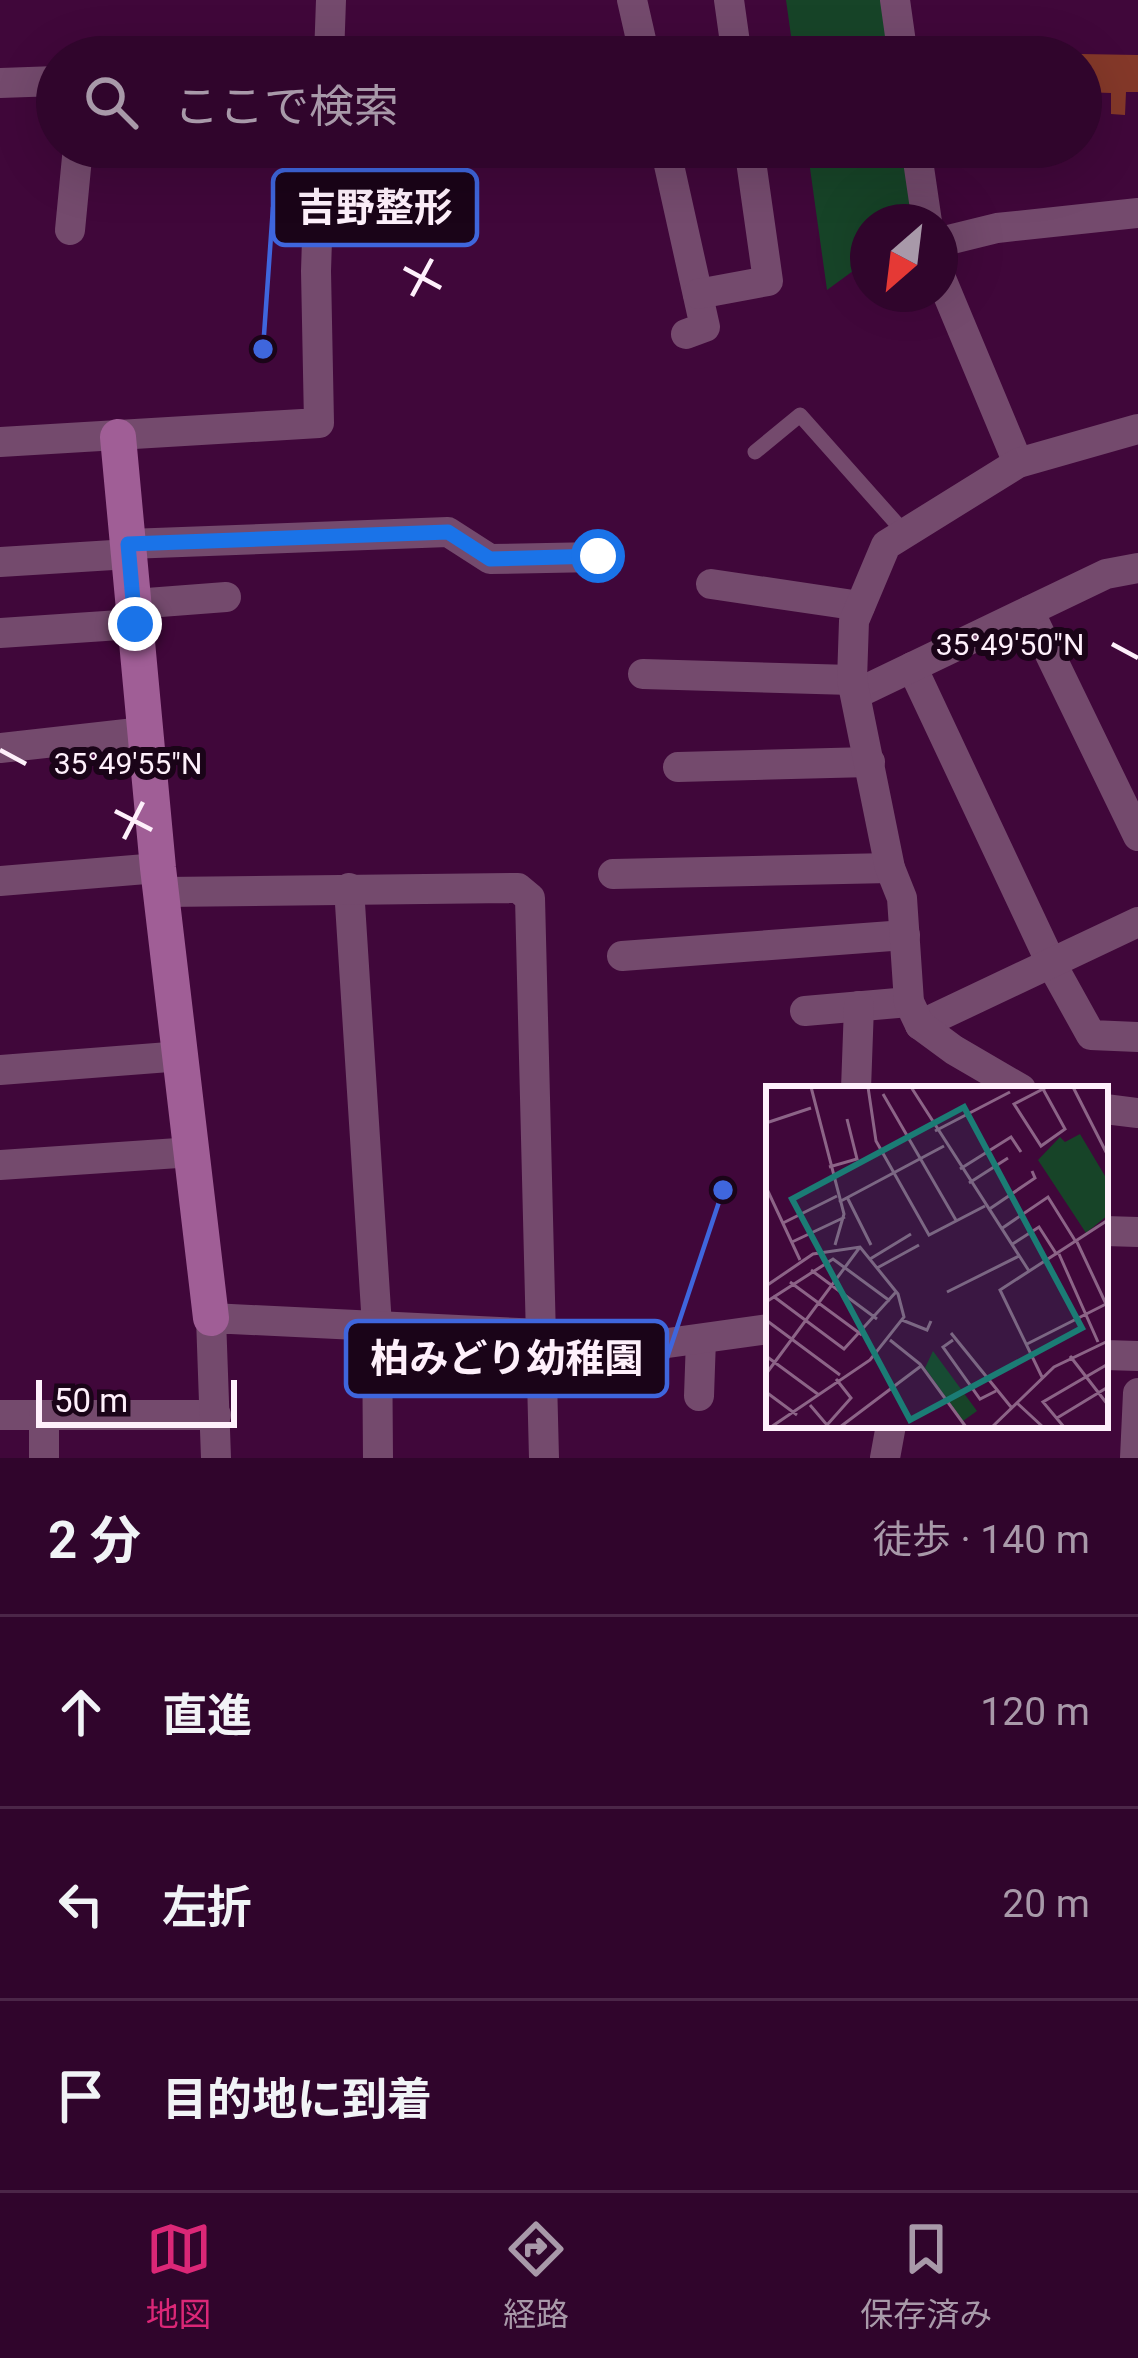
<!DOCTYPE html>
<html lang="ja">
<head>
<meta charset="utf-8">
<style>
	body { margin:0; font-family:Roboto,"Noto Sans JP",sans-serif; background:#380f34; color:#f1f3f6 }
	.compass { position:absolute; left:850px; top:204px; width:108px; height:108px; border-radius:50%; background:#30052c; box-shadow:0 12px 48px #0002; rotate:208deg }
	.scale { position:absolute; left:36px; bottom:30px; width:201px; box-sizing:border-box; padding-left:12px; border:6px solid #fef0fb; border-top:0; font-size:33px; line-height:42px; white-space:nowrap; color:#fef0fb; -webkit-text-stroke:9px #1a0418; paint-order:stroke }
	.stop { position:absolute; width:36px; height:36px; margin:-27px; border:9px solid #1a73e8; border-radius:50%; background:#fff }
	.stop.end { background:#1a73e8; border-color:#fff; box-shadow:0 3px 12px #0008 }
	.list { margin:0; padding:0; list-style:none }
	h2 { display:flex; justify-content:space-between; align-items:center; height:156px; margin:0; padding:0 48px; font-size:51px }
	h2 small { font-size:39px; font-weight:400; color:#a899a9 }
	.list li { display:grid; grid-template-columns:78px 1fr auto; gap:36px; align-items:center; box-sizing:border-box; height:192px; padding:0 48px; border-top:3px solid #4b2648 }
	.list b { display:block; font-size:45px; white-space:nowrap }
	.list em { font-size:39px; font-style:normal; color:#a899a9 }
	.icon { flex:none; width:66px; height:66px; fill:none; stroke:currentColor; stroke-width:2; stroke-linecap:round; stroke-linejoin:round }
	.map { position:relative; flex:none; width:1138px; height:1458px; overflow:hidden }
	.search { position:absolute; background:#30052c; box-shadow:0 12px 48px #0002; left:36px; right:36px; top:36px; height:132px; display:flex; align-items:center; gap:30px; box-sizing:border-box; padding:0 42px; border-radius:66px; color:#a899a9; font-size:45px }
	.sheet { height:732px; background:#30052c }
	nav { display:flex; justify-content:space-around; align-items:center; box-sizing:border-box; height:168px; border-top:3px solid #4b2648; background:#30052c; font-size:33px; color:#a899a9 }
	nav a { display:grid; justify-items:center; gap:6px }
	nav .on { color:#db2777 }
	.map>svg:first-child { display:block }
</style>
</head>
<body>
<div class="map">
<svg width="1138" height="1458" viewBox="0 0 1138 1458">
	<rect width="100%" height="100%" fill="#40073a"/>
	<g fill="#174428">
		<path d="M786 0H885L893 57H794Z"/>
		<path d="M807 147H905L915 222H868V260L827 290Z"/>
	</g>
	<path fill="#843829" d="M1081 54 1138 55V92H1126L1125 115 1111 114V93L1081 92Z"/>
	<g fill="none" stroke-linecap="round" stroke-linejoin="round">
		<path stroke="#744a6d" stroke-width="15" d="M755 452 800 415 905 533"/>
		<g stroke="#744a6d" stroke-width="30">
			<path d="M632 0 645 57"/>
			<path d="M729 0 737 57"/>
			<path d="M895 0 903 57"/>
			<path d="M329 57 331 0"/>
			<path d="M0 83 57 81"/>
			<path d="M665 147 705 327 686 334"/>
			<path d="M916 147 927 222"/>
			<path d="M70 230 78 147"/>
			<path d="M940 242 997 228 1138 213"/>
			<path d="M940 276 1018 463"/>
			<path d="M698 294 768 281 749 147"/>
			<path d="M0 442 319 423 316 271 320 147"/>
			<path d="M128 544 448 532 490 559 598 557"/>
			<path d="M0 562 129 554"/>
			<path d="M711 584 860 606"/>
			<path d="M134 604 226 597"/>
			<path d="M1029 611 1138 836"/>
			<path d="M0 633 135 624"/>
			<path d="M912 667 1051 963 1091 1035 1138 1037"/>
			<path d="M643 674 852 680"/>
			<path d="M856 694 1106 574 1138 568"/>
			<path d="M0 748 144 732"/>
			<path d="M678 767 870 762"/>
			<path d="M613 874 890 868"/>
			<path d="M0 881 158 868"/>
			<path d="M349 888 377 1326 378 1458"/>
			<path d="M164 892 518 888 530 898 544 1458"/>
			<path d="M622 956 905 935"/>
			<path d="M805 1011 909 1002"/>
			<path d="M920 1025 1138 922"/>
			<path d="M0 1070 182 1056"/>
			<path d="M856 1089 859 1006"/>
			<path d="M1021 1089 954 1050 920 1025 909 1002 902 898 890 868 852 680 854 621 886 545 1018 463 1138 429"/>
			<path d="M1105 1109 1138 1113"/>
			<path d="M0 1165 193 1152"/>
			<path d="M1105 1231 1138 1232"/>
			<path d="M1105 1355 1138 1356"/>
			<path d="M699 1396 701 1339"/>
			<path d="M0 1415H216"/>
			<path d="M44 1416V1458"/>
			<path d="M216 1458 211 1318 541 1334 624 1340 639 1347 769 1329"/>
			<path d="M885 1458 891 1425"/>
			<path d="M1135 1458 1138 1393"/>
		</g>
		<path stroke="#a05e96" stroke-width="36" d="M118 437 158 868 211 1318"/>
	</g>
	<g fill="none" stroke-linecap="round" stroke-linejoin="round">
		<path stroke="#1a73e8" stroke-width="15" d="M135 624 128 544 448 532 490 559 598 556"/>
	</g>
	<path fill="none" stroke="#fef0fb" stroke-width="4.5" d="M404 268 441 288M412 296 432 259M1112 644 1138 658M0 750 26 764M115 811 152 830M124 839 143 802"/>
	<g transform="translate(766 1086)">
		<rect width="342" height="342" fill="#40073a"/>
		<path d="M314 48 342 95V129L320 147 272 74 294 51 299 56ZM167 265 211 325 197 335 159 282Z" fill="#174428"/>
		<path fill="none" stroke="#8c6487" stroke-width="3" d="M45 1 78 128 69 159M102 1 110 55 163 149 219 120M145 1 263 185M307 1 342 70M277 3 299 43 275 60 248 18 277 3 281 1M117 8 191 136M0 37 45 22M169 45 244 6M63 81 91 73 81 33M194 83 245 51 255 66M203 97 242 72M0 101 34 174M81 111 105 159M73 116 178 60M222 124 269 92 266 85M17 137 71 110M235 143 282 111 310 156M26 156 79 131M311 156 340 218M245 159 273 141 291 169M293 168 332 256M104 173 145 148M111 182 153 159M45 184 111 233M24 196 96 249M0 200 47 168 94 161 132 208 138 231 104 274 5 341M181 206 253 170M7 210 78 263 130 206M0 216 67 173 124 215M0 234 74 289M136 234 161 244 165 235M185 247 245 321M124 254 154 278 200 341M187 254 177 261 214 313 230 305M261 258 342 217M0 270 53 309M304 270 342 319M0 288 94 161M276 291 234 204 342 134M0 306 31 329M250 316 277 341M44 319 61 339 85 312 70 293M291 332 342 301M74 341 155 280M226 341 288 281 342 255M298 341 277 316 342 278"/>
		<path fill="#1b7c75" fill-opacity="0.15" stroke="#1b7c75" stroke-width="6" d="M198 21 316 242 144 334 26 113Z"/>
		<rect width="342" height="342" fill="none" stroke="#fef0fb" stroke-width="6"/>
	</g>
	<g font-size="30" text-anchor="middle" fill="#fef0fb" stroke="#1a0418" stroke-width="12" stroke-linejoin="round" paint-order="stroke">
		<text x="1010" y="655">35°49'50"N</text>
		<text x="128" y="774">35°49'55"N</text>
	</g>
	<path fill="none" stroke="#3f66dd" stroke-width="4.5" d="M263 349L273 207M723 1190L667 1358"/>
	<g fill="#3f66dd" stroke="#1a0418" stroke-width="4.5">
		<circle cx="263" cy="349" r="12"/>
		<circle cx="723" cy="1190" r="12"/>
	</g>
	<g fill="#1a0418" stroke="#3f66dd" stroke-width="4.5">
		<rect x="273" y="170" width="204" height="75" rx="12"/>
		<rect x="346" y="1321" width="321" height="75" rx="12"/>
	</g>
	<g font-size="39" text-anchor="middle" font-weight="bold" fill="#fef0fb">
		<text x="375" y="221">吉野整形</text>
		<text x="507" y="1372">柏みどり幼稚園</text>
	</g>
</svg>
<svg class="compass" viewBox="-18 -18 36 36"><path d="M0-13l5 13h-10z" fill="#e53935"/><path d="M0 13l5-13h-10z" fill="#a899a9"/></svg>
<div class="scale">50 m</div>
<div class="stop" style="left:598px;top:556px"></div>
<div class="stop end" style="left:135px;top:624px"></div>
<div class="search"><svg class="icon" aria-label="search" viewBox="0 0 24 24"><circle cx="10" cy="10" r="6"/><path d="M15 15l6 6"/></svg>ここで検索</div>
</div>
<section class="sheet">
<h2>2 分<small>徒歩 · 140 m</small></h2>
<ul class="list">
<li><svg class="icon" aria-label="ahead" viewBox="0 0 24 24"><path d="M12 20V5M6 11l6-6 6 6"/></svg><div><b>直進</b></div><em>120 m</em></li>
<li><svg class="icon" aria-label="left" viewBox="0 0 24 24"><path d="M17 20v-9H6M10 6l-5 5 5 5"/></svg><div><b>左折</b></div><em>20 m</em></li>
<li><svg class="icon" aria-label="arrive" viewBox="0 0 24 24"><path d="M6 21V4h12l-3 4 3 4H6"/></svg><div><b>目的地に到着</b></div></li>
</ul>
</section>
<nav>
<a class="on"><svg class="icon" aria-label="map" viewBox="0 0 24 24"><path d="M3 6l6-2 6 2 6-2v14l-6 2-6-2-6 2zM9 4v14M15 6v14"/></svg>地図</a>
<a><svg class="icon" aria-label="directions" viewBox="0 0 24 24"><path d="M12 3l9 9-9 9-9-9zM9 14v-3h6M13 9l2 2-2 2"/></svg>経路</a>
<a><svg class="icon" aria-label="saved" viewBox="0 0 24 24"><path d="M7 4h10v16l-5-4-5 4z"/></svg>保存済み</a>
</nav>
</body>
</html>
